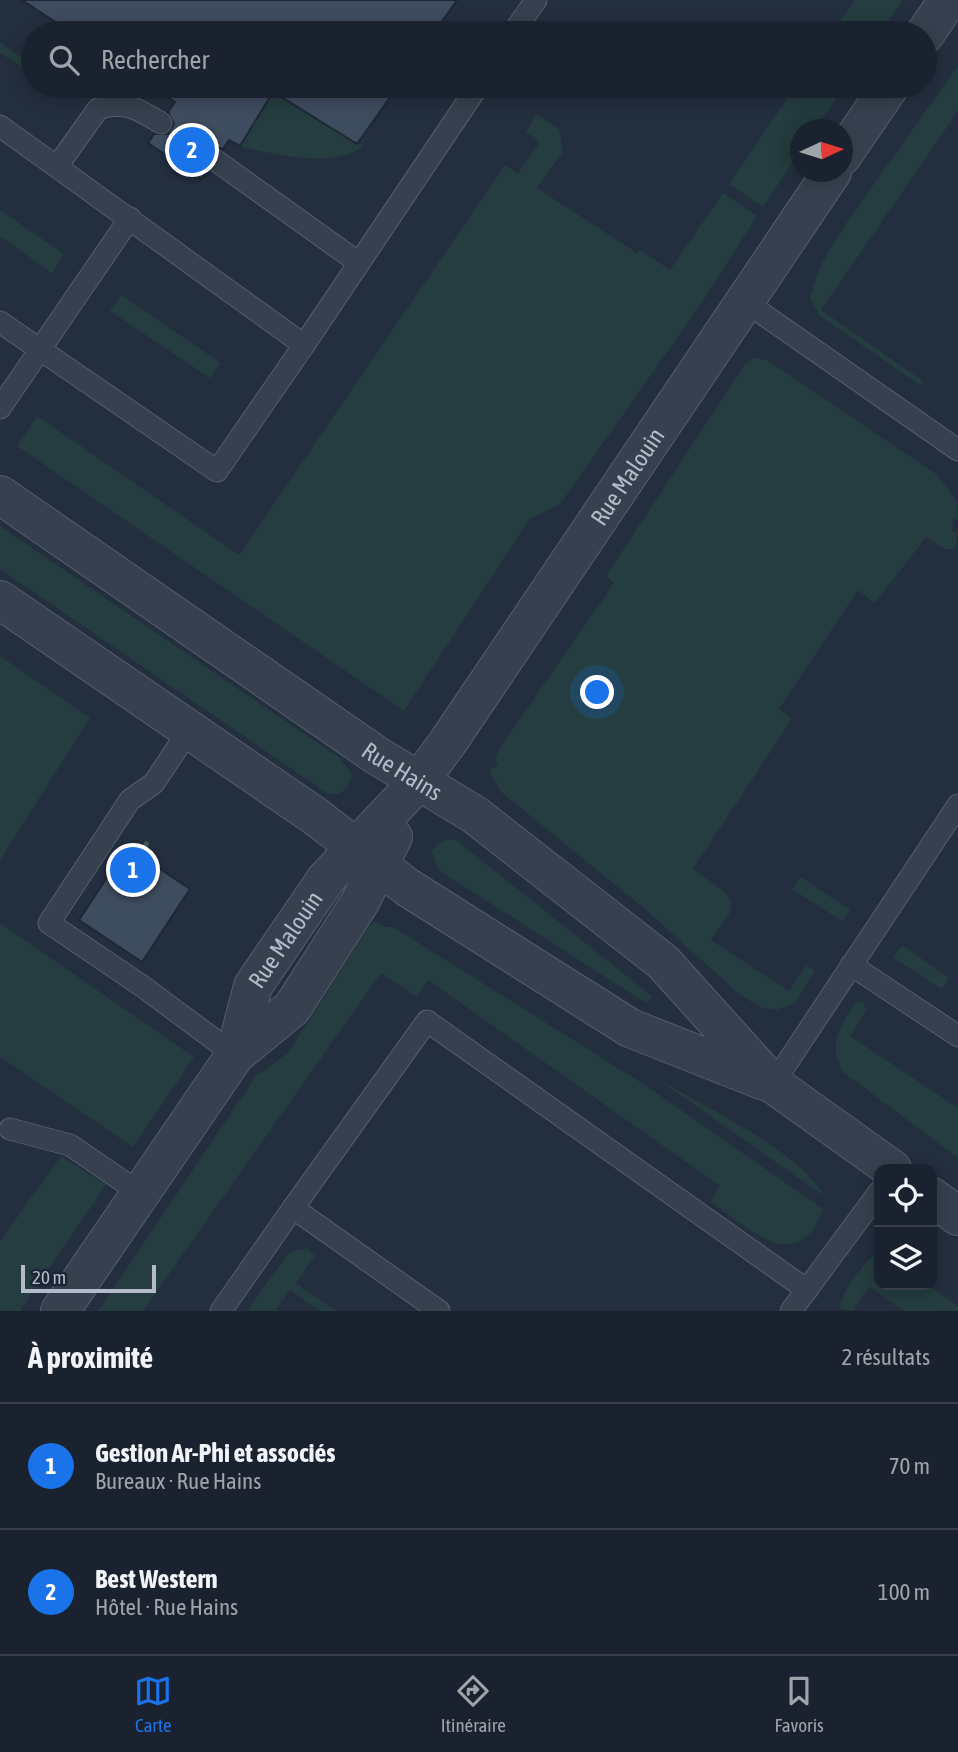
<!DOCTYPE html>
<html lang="fr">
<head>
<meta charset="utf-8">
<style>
	body { margin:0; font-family:"Asap Condensed",sans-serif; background:#272f3b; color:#f1f3f6 }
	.controls { position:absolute; right:21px; bottom:21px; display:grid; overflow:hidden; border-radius:14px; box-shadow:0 4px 18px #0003 }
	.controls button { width:63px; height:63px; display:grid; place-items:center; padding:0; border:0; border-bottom:2px solid #383f4b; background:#1a222f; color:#f1f3f6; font:35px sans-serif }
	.compass { position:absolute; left:790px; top:119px; width:63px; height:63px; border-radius:50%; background:#1a222f; box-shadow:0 4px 18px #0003; rotate:86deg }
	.scale { position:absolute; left:21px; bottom:18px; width:135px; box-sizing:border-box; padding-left:7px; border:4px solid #b3bbca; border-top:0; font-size:19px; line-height:24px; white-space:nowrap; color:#b3bbca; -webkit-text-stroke:5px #1c2534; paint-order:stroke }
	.you { position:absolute; left:598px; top:693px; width:24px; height:24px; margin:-18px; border:5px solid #fff; border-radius:50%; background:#1a73e8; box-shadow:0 0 0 10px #1a73e833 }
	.badge { display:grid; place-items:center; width:46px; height:46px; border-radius:50%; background:#1a73e8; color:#fff; font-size:23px; font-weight:700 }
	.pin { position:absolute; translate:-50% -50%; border:4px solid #fff; box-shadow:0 2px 7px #0006 }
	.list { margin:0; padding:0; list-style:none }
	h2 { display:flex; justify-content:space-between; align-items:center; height:91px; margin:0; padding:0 28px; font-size:30px }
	h2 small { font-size:23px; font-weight:400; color:#9fa4aa }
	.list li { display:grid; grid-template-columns:46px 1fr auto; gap:21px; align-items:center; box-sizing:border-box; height:126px; padding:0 28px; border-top:2px solid #383f4b }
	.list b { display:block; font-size:26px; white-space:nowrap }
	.list p { margin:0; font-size:23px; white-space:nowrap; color:#9fa4aa }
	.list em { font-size:23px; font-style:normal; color:#9fa4aa }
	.icon { flex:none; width:38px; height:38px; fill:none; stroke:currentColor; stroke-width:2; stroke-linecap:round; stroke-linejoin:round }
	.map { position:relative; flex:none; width:958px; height:1311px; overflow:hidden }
	.search { position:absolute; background:#1a222f; box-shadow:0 4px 18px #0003; left:21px; right:21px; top:21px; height:77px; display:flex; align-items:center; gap:18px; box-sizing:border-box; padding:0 24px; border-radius:38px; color:#9fa4aa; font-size:26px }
	.sheet { height:343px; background:#1a222f }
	nav { display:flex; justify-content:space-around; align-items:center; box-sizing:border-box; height:98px; border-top:2px solid #383f4b; background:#1a222f; font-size:19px; color:#9fa4aa }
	nav a { display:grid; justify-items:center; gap:4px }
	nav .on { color:#1a73e8 }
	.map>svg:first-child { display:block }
</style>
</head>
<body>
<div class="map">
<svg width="958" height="1311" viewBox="0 0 958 1311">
	<rect width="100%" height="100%" fill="#232e3f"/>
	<g fill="#253d40">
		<path d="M855 0H903L880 33H832Z"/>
		<path d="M0 42 33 66V74L0 53Z"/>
		<path d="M958 66V111L821 310 923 381 920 385 820 316 810 298 820 266 847 222Z"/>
		<path d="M276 86 288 88 283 98 363 146C337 170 272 154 240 146Z"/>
		<path d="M796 86H845L815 129 800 130V152L763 207 729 184Z"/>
		<path d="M537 114 559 129 563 152 537 188 637 253 640 250 670 270 723 193 757 216 703 301 561 503 529 520 404 711 17 446 37 416 239 555 505 165 518 173 540 143 526 132Z"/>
		<path d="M0 210 64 254 52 273 0 236Z"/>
		<path d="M121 295 221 363 210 378 110 311Z"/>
		<path d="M754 358 767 360 936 474 956 499 958 518H953L952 531 958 532 955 549H945L926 537 875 603 858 590 779 709 792 719 693 869C704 879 738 893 730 912 726 922 716 931 711 940L789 991 806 966 815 970 795 1003 776 1010 760 1007 739 994 645 909 501 792 489 770 498 765 496 758 499 749 614 583 606 576 745 364Z"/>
		<path d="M0 526 341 759 352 775 348 787 340 794H328L0 569Z"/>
		<path d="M0 656 90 718 0 860Z"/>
		<path d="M447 840H456L653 997 648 1002 641 1000 437 869 432 852 438 843Z"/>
		<path d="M801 877 850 910 842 921 792 889Z"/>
		<path d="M375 921 384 927H393L645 1085 823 1209C798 1279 749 1228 711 1202L720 1186 428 980 417 997 381 973 143 1311H98L256 1076 288 1053 368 928Z"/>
		<path d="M0 923 194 1057 133 1147 0 1057Z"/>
		<path d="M902 945 949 978 942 989 893 958Z"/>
		<path d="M856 1002 864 1003 866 1011 850 1036 958 1108V1158L843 1072C827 1044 840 1027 856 1002Z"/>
		<path d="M659 1080C701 1104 805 1155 824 1196Z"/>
		<path d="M61 1156 106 1185 20 1311H0V1241Z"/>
		<path d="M307 1248 315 1256 296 1283 336 1311H320L290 1290 275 1311H247L289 1252Z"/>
		<path d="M879 1250V1285H928L958 1306V1311H904L869 1286 853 1311 840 1309C840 1290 866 1262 879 1250Z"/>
	</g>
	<g fill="#3e4c5f" stroke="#1e2736" stroke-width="2">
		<path d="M22 0H457L434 33H72Z"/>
		<path d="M150 86H398L357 144 273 92 240 146 229 140 223 149 216 147 205 152 202 159 207 170 201 179 148 143 154 134H168L174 124 168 112 175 102Z"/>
		<path d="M127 847 190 889 142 962 79 920Z"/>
	</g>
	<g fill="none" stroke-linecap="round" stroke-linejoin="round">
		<defs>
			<g id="service">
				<path d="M513 33 536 0"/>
				<path d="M0 126 304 345 217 471 0 322"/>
				<path d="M215 160 359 263"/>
				<path d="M58 165 98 109C123 99 140 110 161 123"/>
				<path d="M744 301 958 450"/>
				<path d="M304 345 478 86"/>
				<path d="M0 408 130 218"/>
				<path d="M189 730 154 783 130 800 49 923 142 986 235 1055"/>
				<path d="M851 965 958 1036"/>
				<path d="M773 1084 958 805"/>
				<path d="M10 1129 70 1145 140 1193"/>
				<path d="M293 1208 427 1021 807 1290"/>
				<path d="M221 1311 293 1208 439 1311"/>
				<path d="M791 1311 879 1192"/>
			</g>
			<g id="minor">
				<path d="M925 34 948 0"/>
				<path d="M842 156 890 86"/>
				<path id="s1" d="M235 1055 253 986 326 879 420 780 448 742 832 172"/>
				<path d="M60 1311 235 1055 292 1008 360 902 393 837"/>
			</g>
			<g id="tertiary">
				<path id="s2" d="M0 495 376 755 475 815 663 962 773 1084 892 1169"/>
				<path d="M0 600 315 816 407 887 630 1028 764 1081"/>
				<path d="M932 1197 958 1216"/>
			</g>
		</defs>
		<use href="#service" stroke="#555e6d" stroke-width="23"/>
		<use href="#minor" stroke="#555e6d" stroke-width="40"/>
		<use href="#tertiary" stroke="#555e6d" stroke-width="40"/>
		<path stroke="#435a5d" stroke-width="4.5" stroke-dasharray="5 5" stroke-linecap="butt" d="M140 855 148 841"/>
		<use href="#service" stroke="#37404f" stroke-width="21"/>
		<use href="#minor" stroke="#37404f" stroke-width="38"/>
		<use href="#tertiary" stroke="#37404f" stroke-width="38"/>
	</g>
	<g text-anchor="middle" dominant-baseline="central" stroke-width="6" stroke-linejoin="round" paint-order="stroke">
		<g font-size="24" fill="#b3bbca" stroke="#1c2534">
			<text stroke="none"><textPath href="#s1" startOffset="705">Rue Malouin</textPath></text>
			<text stroke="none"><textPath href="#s2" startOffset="488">Rue Hains</textPath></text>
			<text stroke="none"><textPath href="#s1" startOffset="128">Rue Malouin</textPath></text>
		</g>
	</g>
</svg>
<div class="controls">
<button><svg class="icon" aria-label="locate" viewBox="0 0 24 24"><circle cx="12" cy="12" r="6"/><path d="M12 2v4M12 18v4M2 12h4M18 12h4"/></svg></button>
<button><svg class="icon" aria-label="layers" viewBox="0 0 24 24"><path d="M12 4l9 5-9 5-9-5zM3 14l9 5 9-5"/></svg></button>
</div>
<svg class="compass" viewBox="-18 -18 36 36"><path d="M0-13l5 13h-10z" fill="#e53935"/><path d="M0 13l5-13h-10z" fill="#9fa4aa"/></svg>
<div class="scale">20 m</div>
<div class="you"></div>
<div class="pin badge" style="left:133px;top:870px">1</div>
<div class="pin badge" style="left:192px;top:150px">2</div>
<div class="search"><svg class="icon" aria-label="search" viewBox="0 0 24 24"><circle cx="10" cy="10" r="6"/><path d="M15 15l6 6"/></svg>Rechercher</div>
</div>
<section class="sheet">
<h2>À proximité<small>2 résultats</small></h2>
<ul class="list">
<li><span class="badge">1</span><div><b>Gestion Ar-Phi et associés</b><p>Bureaux · Rue Hains</p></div><em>70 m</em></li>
<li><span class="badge">2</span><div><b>Best Western</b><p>Hôtel · Rue Hains</p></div><em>100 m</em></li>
</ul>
</section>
<nav>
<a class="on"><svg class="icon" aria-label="map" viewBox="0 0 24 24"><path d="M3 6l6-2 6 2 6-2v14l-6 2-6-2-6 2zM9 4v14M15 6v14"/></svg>Carte</a>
<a><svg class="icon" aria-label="directions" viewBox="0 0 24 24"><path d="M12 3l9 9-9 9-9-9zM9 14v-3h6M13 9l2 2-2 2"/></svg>Itinéraire</a>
<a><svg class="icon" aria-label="saved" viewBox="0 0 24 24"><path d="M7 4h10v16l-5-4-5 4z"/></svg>Favoris</a>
</nav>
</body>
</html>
